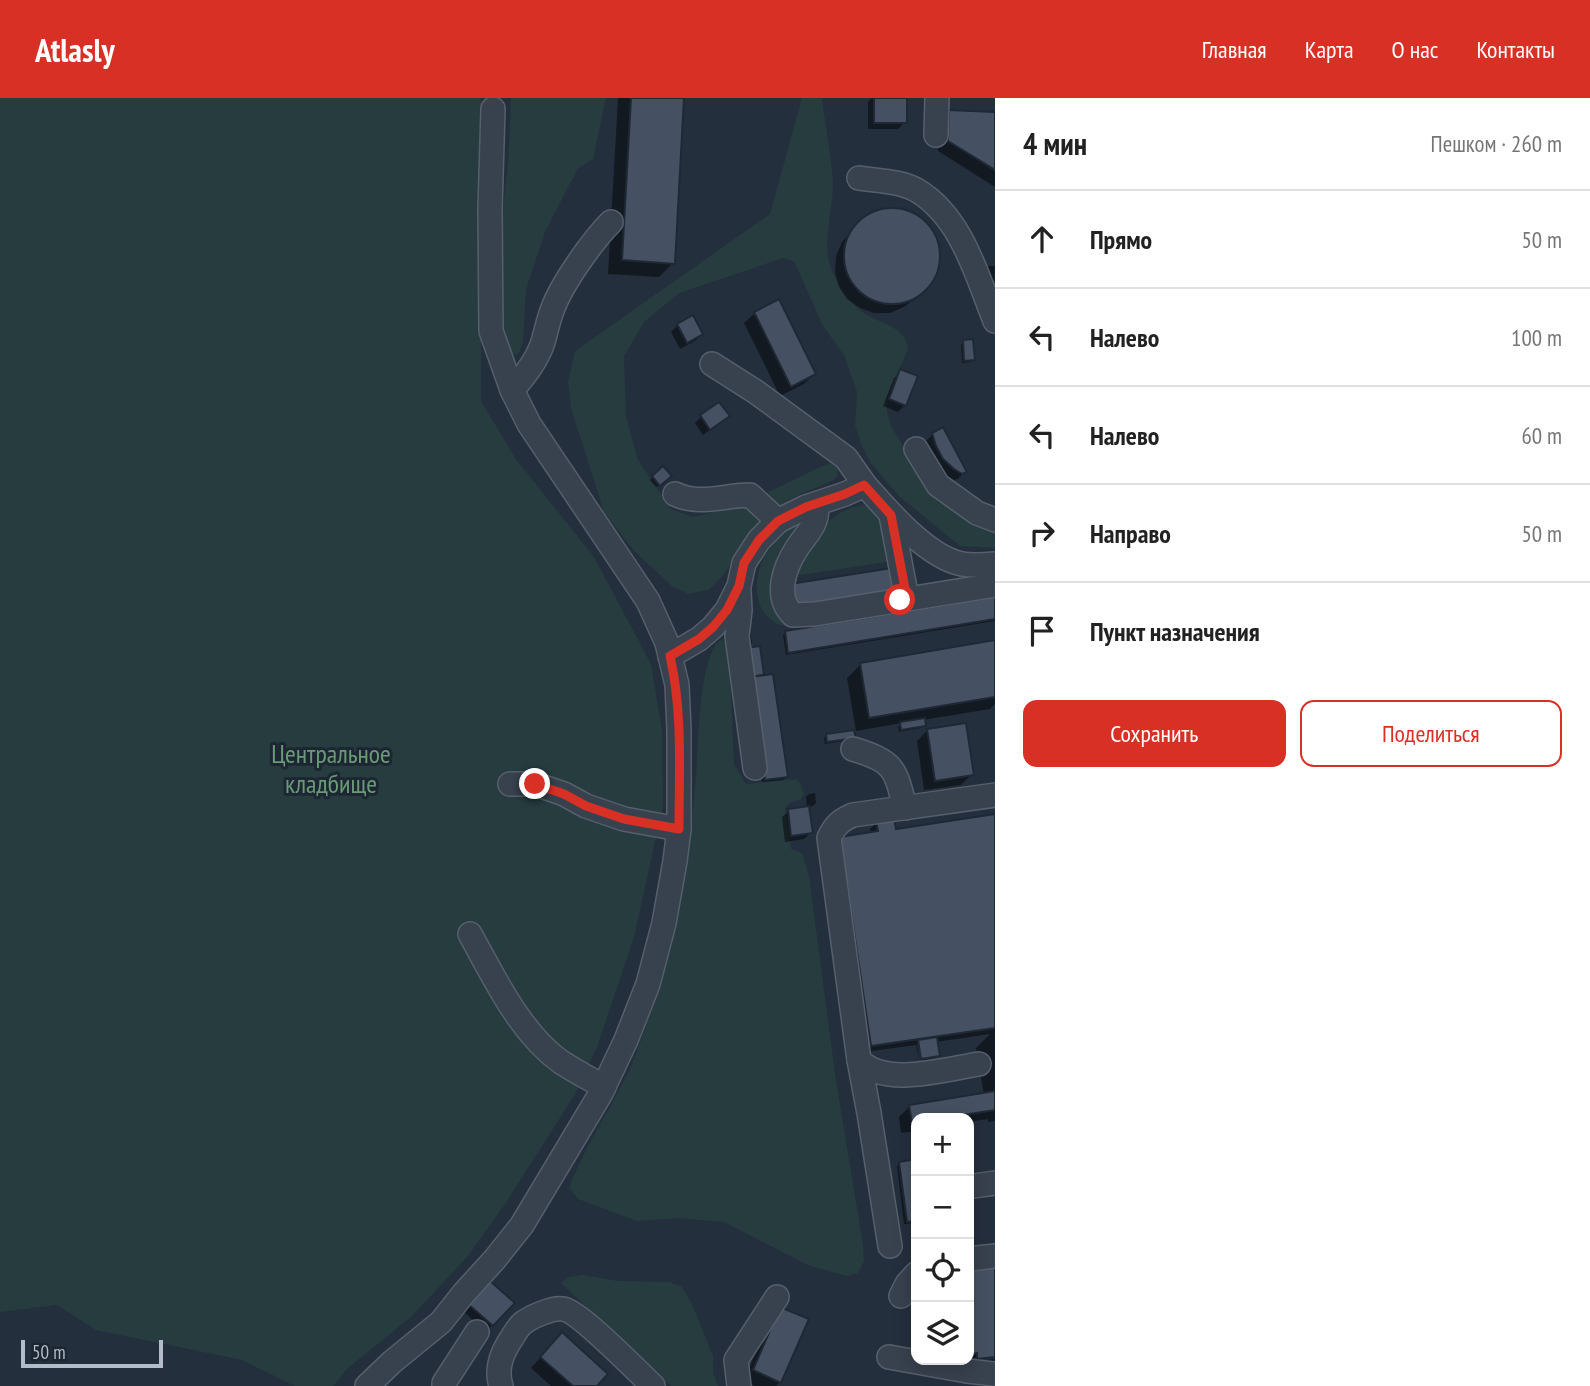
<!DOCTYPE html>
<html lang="ru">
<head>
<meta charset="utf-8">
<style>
	body { margin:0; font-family:"PT Sans Narrow",sans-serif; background:#f6f6f6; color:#222 }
	.controls { position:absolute; right:21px; bottom:21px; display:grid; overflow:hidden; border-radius:14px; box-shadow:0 4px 18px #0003 }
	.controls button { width:63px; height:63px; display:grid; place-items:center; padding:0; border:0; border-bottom:2px solid #e0e0e0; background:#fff; color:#222; font:35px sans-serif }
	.scale { position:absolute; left:21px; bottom:18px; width:142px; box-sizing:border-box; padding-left:7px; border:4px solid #b4bcc9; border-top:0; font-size:19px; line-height:24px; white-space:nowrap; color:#b4bcc9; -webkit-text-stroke:5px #1d2633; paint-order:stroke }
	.stop { position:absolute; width:21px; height:21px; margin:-16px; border:5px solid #d93025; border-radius:50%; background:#fff }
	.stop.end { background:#d93025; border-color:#fff; box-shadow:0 2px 7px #0008 }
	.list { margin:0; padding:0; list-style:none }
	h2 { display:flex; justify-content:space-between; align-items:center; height:91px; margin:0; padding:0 28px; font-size:30px }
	h2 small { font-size:23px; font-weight:400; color:#767676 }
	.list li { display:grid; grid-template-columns:46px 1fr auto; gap:21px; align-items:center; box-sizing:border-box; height:98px; padding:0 28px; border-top:2px solid #e0e0e0 }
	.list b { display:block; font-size:26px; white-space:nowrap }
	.list em { font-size:23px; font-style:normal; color:#767676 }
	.actions { display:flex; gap:14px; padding:21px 28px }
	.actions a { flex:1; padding:16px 0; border:2px solid #d93025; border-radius:14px; text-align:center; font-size:24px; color:#d93025 }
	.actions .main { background:#d93025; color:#fff }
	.icon { flex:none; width:38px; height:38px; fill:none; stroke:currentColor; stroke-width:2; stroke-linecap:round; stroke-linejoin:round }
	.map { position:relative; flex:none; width:995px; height:1288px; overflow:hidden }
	header { display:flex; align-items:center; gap:42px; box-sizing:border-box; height:98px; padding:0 35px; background:#d93025; color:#fff }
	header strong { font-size:33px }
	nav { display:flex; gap:38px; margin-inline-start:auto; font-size:24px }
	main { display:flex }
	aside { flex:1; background:#fff }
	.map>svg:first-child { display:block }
</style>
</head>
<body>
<header>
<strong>Atlasly</strong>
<nav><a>Главная</a><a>Карта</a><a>О нас</a><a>Контакты</a></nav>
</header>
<main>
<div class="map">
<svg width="995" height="1288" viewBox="0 0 995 1288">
	<rect width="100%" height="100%" fill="#242f3e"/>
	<g fill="#263c3f">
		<path d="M0 0H481V303L515 360 594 459 651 566 662 632 663 708 634 839 597 949 574 998 505 1106 468 1158 411 1219 348 1270 333 1288H295L242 1262 96 1232 57 1207 0 1214Z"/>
		<path d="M511 0H606L593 61 578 70 545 134 526 191 523 243 520 253 517 257 513 256 508 251 502 228 499 147 508 66Z"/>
		<path d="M802 0H822C825 28 832 58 833 86 833 114 821 146 832 173 837 185 846 200 856 209 871 225 906 225 908 251L887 301V314L891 328 926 387 995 430V450L960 448 899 398 870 364 861 346 855 327 857 294 844 257 823 228 794 163 783 160 679 195 644 224 624 258 626 319 638 362 671 411 693 419 736 409 825 367 831 365 837 368 838 372 837 379 832 383 798 397 770 414 750 433 725 475 710 491 689 496 672 488 634 453 604 414 571 310 568 284 575 253 770 116Z"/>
		<path d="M865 407 875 409 881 415 890 458 886 464 801 477 796 475V460C815 438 834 409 865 407Z"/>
		<path d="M807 420 788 439 778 456 775 469 793 527 791 529C758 526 751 494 761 466 765 456 775 442 783 434 789 428 799 424 807 420Z"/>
		<path d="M721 542 729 546 734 666 746 686 796 681 800 685 804 696 800 702 791 704 785 710 791 751 802 755 809 778 836 983 863 1147 864 1163 858 1175 847 1178 808 1167 724 1124 678 1120 637 1123 578 1101 569 1090C580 1061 595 1035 610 1009 616 996 624 984 630 971 659 898 679 822 689 744 691 723 694 702 696 680 698 654 699 553 721 542Z"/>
		<path d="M583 1177 618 1183 670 1184 682 1189 692 1206 713 1258V1275L718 1288H671L561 1185 569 1179Z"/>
	</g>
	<g fill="#0007">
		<path d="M618 0H683L673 165 659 179 608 176Z"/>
		<path d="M872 0H905V24L898 31H868V4Z"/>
		<path d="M950 14 995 16V89L938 53 939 24Z"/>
		<path d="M891 111 906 113 920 120 931 131 937 145 939 160 936 175 927 188 916 200 904 209 890 215H874L860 210 847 201 839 189 835 174 836 158 842 144 863 121 876 114Z"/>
		<path d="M988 168H995L994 189 985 171Z"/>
		<path d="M755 215 814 276 804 286 780 298 744 225Z"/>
		<path d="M693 219 701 236 695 243 680 251 671 234 678 227Z"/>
		<path d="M964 244 973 261 970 264 962 265 961 247Z"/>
		<path d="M901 274 905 307 898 314 883 308 894 280Z"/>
		<path d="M728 318 703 337 695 325 701 319Z"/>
		<path d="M933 336 965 374 958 381 954 382 947 378 937 368 930 355 926 343Z"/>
		<path d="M663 371 669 378 656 389 650 382Z"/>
		<path d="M891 472 898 516 995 500V523L786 557 783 537 785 535 802 532 799 513Z"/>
		<path d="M750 530 752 546 747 552 759 550 763 579 786 679 783 682 762 684 744 555 743 531Z"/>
		<path d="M995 544V606L990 611 923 622 924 627 921 630 899 634 898 629 902 625 856 633 847 580 861 566Z"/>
		<path d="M927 633 972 676 961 687 924 692 917 643Z"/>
		<path d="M853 634 851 642 825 646 824 640 827 638Z"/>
		<path d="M815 695 816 705 813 708 807 709 811 734 804 741 785 744 782 719 789 713 807 710 806 699 809 696Z"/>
		<path d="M995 718V1023L988 1024V1021L969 1024V1020H916V1033L901 1035 899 1019 909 1009 984 997 976 950 990 936 936 944 938 957 935 960 923 962 920 946H917L919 963 916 947 865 954 834 747 871 736 870 731 877 724 894 733Z"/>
		<path d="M916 1063V1125L904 1126 897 1068 900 1065Z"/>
		<path d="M969 1172 995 1257 969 1261Z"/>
		<path d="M489 1184 492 1227 486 1234 463 1213Z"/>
		<path d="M780 1211V1284L776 1288H755L744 1283 770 1221Z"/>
		<path d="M552 1247 594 1288H551L531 1270Z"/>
		<path d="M995 1261V1270L969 1264Z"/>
	</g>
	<g fill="#455162" stroke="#1f2835" stroke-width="2">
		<path d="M631 0H684L675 166 622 162Z"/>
		<rect x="874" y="0" width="33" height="25"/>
		<path d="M949 12 995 14V72L948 43Z"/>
		<circle cx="892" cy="158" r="48"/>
		<path d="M779 201 816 276 791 289 754 214Z"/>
		<path d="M693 217 703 236 687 245 677 226Z"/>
		<path d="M973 241 975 262 964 263 963 242Z"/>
		<path d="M900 271 918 278 906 308 889 301Z"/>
		<path d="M719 304 730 318 710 332 700 317Z"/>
		<path d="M943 329 967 374 962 376 954 371 943 361 936 348 932 335Z"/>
		<path d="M663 368 672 378 660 388 652 378Z"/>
		<path d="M892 470 900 514 804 530 801 511 794 512 790 486Z"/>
		<path d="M995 499V521L788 555 785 533Z"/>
		<path d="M995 542V599L869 620 860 565Z"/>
		<path d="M760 548 764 577 749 579 746 550Z"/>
		<path d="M773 576 788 679 765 682 749 579Z"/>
		<path d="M925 620 926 628 901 632 900 624Z"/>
		<path d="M966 625 974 677 935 683 927 631Z"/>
		<path d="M854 632 856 640 827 644 826 636Z"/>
		<path d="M809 708 813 735 791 738 788 711Z"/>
		<path d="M995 716V930L871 948 840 739 878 733 876 722 894 720 896 731Z"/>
		<path d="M937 939 940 958 921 961 918 942Z"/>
		<path d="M995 993V1012L944 1020H916V1025H912L909 1007Z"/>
		<path d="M916 1061V1123L907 1124 899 1064Z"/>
		<path d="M995 1166V1259L977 1261V1255L969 1257V1170Z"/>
		<path d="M489 1182 515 1205 493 1228 468 1206Z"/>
		<path d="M780 1209 809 1221 781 1285 753 1272Z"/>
		<path d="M562 1234 608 1276 597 1288H573L540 1259Z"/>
	</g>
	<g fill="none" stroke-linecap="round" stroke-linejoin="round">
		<defs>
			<g id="minor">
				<path d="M936 37 937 0"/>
				<path d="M859 80C878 83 902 83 918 93 962 120 977 178 995 223"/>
				<path d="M712 266 756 294 846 360 865 387"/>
				<path d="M512 292C524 279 536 263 542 247 546 235 548 222 553 210 562 186 592 143 611 124"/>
				<path d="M916 351 938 387 977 415 995 422"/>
				<path d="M675 396C699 408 725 397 750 397L778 423"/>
				<path d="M816 406C820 425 806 436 797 450 784 470 774 499 793 517L815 516 995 487"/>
				<path d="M891 417 907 501"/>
				<path d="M739 494 740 512 737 538 755 670"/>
				<path d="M670 558 699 541 713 529 727 512 739 488 744 465 759 442 778 423 806 409 845 396 865 387C888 413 927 459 962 466 973 468 984 467 995 466"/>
				<path d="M853 651C894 664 895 669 905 710"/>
				<path d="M510 686H535L564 696 586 708 624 721 679 731"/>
				<path d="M470 836C494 879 520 935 561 964 575 973 590 981 604 989"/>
				<path d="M859 962 869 1015 890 1148"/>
				<path d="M979 966C946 971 884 990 859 962L829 740C835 727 841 722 853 717L995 697"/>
				<path d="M974 1088 995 1085"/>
				<path d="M969 1161 995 1158"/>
				<path d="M901 1198 907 1186 916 1176"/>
				<path d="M889 1259 967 1273 995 1276"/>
				<path d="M367 1288 392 1264 441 1224 464 1195 495 1161 522 1127 601 995 626 942 648 886 664 825 675 763 679 731V632L677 587 667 545 648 503 529 326 512 292 491 233 490 111 493 11"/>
				<path d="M444 1288V1285L477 1234"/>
				<path d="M501 1288C495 1269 503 1253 513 1238 516 1233 519 1228 523 1225 531 1219 553 1209 563 1211 579 1213 638 1274 653 1288"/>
				<path d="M739 1288 736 1262 777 1199"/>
			</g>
		</defs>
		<use href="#minor" stroke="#565f6c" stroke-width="26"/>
		<use href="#minor" stroke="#38414e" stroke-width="23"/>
	</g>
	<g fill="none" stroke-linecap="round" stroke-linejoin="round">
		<path stroke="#d93025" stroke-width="9" d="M535 686 564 696 586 708 624 721 679 731C679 673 683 615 670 558L699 541 713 529 727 512 739 488 744 465 759 442 778 423 806 409 845 396 864 387 891 417 907 501 900 502"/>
	</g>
	<g text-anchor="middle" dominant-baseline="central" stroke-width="6" stroke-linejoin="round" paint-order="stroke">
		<g font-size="26" fill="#6b9a76" stroke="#1d2633">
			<text x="331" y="655">Центральное<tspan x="331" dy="30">кладбище</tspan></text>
		</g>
	</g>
</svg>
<div class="controls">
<button>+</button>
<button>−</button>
<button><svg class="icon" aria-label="locate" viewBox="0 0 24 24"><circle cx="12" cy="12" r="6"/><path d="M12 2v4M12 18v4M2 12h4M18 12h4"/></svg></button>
<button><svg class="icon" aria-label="layers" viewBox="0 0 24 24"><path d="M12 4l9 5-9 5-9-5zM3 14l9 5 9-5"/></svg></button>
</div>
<div class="scale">50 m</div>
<div class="stop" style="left:900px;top:502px"></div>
<div class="stop end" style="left:535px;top:686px"></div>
</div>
<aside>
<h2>4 мин<small>Пешком · 260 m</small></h2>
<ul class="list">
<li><svg class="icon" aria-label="ahead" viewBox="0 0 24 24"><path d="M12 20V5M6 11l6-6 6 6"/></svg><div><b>Прямо</b></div><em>50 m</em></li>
<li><svg class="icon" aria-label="left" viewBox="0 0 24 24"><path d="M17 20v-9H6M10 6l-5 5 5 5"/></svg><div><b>Налево</b></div><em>100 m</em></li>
<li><svg class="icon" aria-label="left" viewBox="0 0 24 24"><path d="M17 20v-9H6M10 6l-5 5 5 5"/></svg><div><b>Налево</b></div><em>60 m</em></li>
<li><svg class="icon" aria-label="right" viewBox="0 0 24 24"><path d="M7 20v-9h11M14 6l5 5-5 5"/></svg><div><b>Направо</b></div><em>50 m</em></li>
<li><svg class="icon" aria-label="arrive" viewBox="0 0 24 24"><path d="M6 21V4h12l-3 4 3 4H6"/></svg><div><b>Пункт назначения</b></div></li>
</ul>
<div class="actions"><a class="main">Сохранить</a><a>Поделиться</a></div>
</aside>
</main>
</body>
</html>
